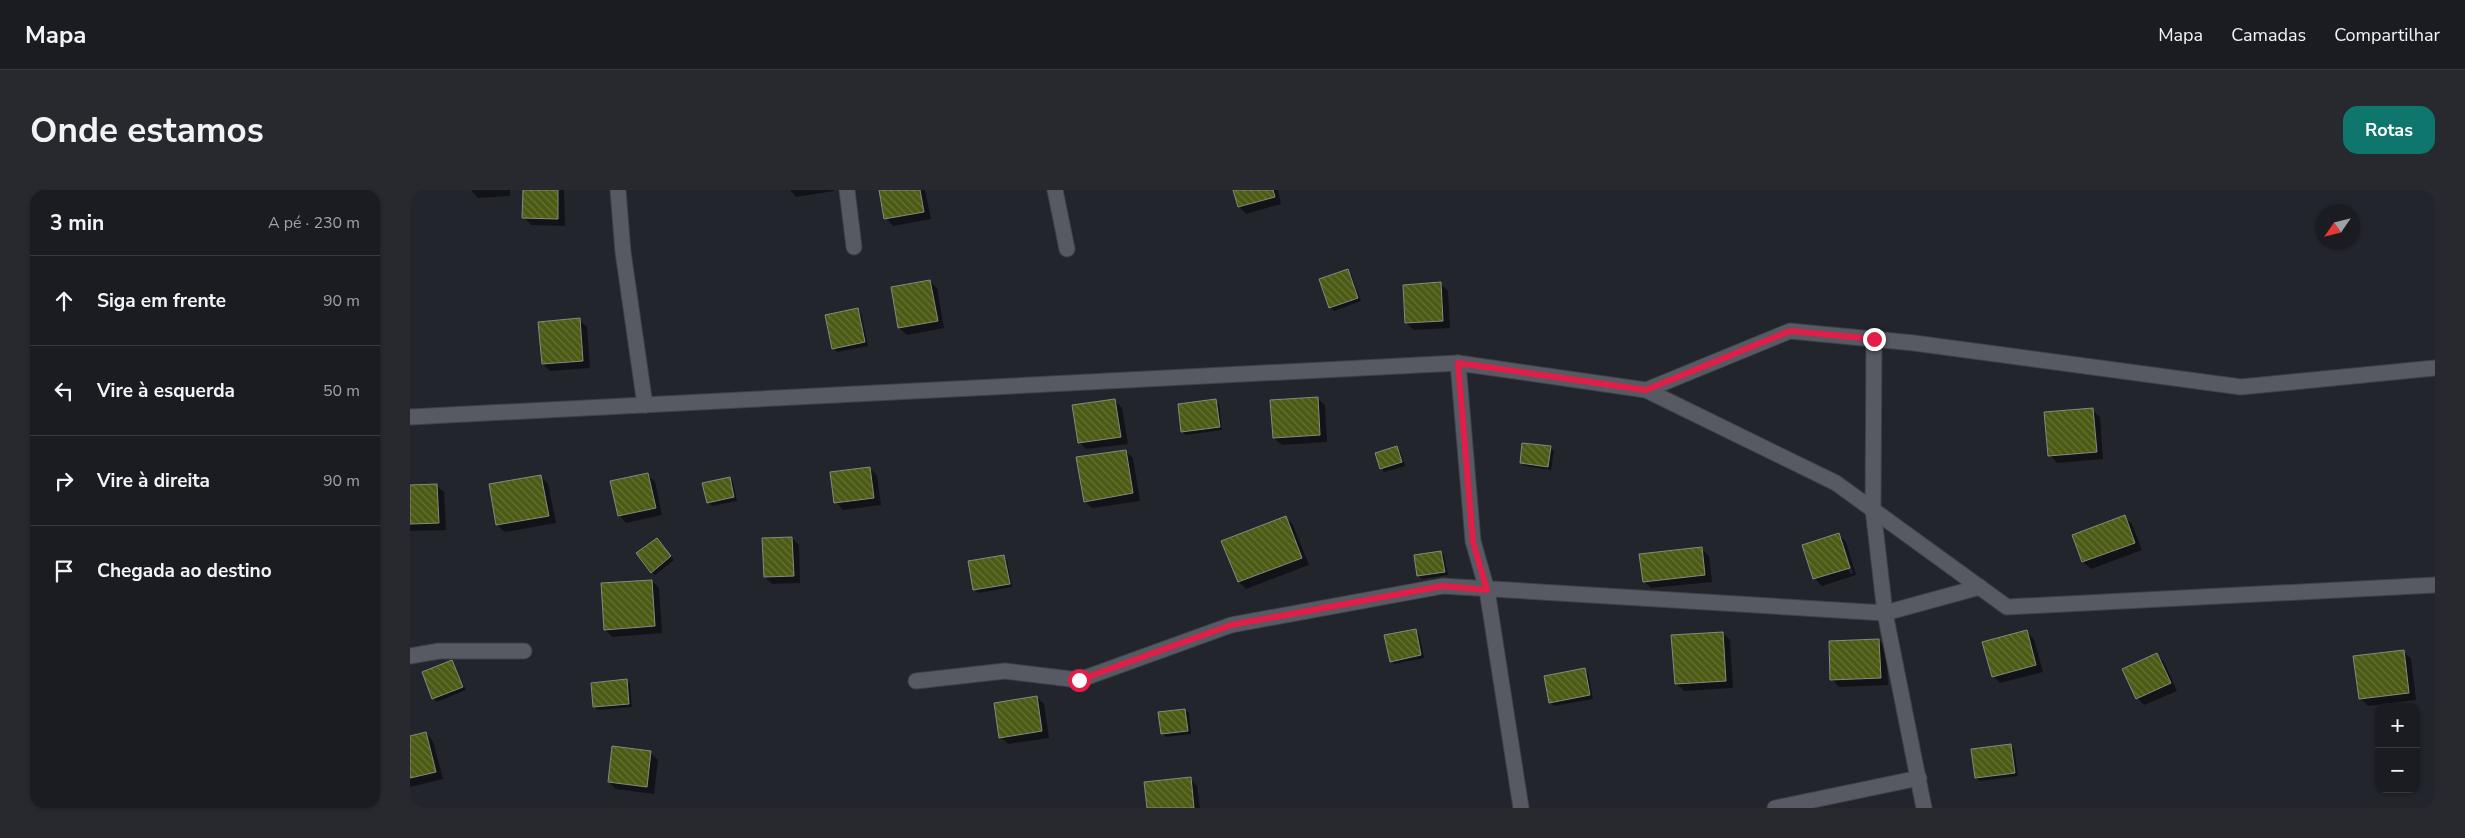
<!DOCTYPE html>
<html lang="pt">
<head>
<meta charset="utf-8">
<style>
	body { margin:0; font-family:"Nunito Sans",sans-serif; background:#27292f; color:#f1f3f6 }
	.controls { position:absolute; right:15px; bottom:15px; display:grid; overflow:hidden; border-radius:10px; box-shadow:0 1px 4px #0004 }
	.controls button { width:45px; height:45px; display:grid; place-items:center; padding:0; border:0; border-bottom:1px solid #383a40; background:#1a1c22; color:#f1f3f6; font:25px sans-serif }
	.compass { position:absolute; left:1905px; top:15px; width:45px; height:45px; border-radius:50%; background:#1a1c22; box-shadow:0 1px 4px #0004; rotate:235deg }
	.stop { position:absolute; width:15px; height:15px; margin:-11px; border:4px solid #e11d48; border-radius:50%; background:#fff }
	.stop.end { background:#e11d48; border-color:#fff; box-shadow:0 1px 5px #0008 }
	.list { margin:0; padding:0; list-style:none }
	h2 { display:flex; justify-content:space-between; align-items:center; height:65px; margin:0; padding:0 20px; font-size:21px }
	h2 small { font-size:16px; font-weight:400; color:#9fa1a5 }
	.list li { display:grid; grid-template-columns:32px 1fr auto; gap:15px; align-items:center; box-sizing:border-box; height:90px; padding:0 20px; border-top:1px solid #383a40 }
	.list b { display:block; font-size:19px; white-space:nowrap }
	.list em { font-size:16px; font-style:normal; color:#9fa1a5 }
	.icon { flex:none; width:28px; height:28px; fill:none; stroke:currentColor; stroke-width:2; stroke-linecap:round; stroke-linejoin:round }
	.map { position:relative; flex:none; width:2025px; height:618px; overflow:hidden; border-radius:15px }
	header { display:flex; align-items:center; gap:30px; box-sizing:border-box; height:70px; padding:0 25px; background:#1a1c22; border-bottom:1px solid #383a40 }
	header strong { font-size:24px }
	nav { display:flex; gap:28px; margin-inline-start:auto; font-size:18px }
	.intro { display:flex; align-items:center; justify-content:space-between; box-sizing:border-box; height:120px; padding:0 30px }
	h1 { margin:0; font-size:35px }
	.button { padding:12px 22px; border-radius:15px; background:#0f766e; color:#fff; font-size:18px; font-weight:700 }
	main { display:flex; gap:30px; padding:0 30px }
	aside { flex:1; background:#1a1c22; border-radius:15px; box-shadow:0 1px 4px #0004 }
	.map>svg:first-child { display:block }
</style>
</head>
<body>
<header>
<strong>Mapa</strong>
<nav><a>Mapa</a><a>Camadas</a><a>Compartilhar</a></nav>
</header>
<div class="intro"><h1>Onde estamos</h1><a class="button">Rotas</a></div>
<main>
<aside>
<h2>3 min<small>A pé · 230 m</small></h2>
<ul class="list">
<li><svg class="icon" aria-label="ahead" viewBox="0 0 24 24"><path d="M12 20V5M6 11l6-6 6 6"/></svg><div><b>Siga em frente</b></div><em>90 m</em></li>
<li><svg class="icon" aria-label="left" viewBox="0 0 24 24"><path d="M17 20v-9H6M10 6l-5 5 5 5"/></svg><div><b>Vire à esquerda</b></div><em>50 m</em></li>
<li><svg class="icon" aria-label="right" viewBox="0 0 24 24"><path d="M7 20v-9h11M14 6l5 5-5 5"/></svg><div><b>Vire à direita</b></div><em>90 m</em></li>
<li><svg class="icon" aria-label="arrive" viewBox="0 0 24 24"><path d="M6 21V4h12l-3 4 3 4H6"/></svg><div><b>Chegada ao destino</b></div></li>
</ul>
</aside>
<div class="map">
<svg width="2025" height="618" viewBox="0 0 2025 618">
	<defs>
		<pattern id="building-back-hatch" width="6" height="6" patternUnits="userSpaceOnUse" patternTransform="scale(1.25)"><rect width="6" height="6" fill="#4b5b14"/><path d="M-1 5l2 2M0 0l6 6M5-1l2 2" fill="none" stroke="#647236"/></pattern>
	</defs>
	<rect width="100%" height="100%" fill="#23252d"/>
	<g fill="#0007" fill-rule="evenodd">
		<path d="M61 0H100V6L68 8Z"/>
		<path d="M114 0H154L155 36 121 35 114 27Z"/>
		<path d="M380 0H424V1L386 7Z"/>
		<path d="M470 0H515L521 29 483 36 476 28Z"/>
		<path d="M825 0H868L871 14 836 24 829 16Z"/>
		<path d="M938 81 941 84 951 111 924 121 920 117Z"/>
		<path d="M520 91 527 98 534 138 497 145 489 138Z"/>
		<path d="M1030 93 1038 101 1040 138 1004 140 996 133Z"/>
		<path d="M448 120 451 123 458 156 427 162 424 158Z"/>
		<path d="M169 130 177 137 180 178 140 181 133 174Z"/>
		<path d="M907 208 915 215 917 252 872 255 864 248Z"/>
		<path d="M705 211 712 218 718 254 676 259 669 252Z"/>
		<path d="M805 211 809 214 812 240 776 245 772 241Z"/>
		<path d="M1682 220 1690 227 1693 269 1647 273 1640 265Z"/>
		<path d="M987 257 990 261 995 276 974 282 971 278Z"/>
		<path d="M1140 258 1144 261 1141 280 1115 276 1111 273Z"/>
		<path d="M715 261 723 268 730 311 682 318 675 311Z"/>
		<path d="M460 278 467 286 471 315 433 320 426 312Z"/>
		<path d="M237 284 245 292 252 325 216 333 209 325Z"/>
		<path d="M131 287 138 294 146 333 95 342 87 335Z"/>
		<path d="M320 288 323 292 327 311 302 316 298 312Z"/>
		<path d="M26 295 34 302 36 340 0 341V296Z"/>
		<path d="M876 327 883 335 899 375 836 399 829 392 813 352Z"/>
		<path d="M1714 327 1722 334 1732 360 1681 379 1673 372 1664 345Z"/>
		<path d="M1429 345 1436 352 1446 385 1412 396 1404 388ZM1431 352H1433L1443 383 1440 384Z"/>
		<path d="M382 348 389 355 390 393 362 394 355 387Z"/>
		<path d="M250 353 264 370 245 385 242 382Z"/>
		<path d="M1291 359 1299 366 1302 392 1241 398 1234 391Z"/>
		<path d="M1031 362 1034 365 1038 385 1012 389 1009 386Z"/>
		<path d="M594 367 597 370 602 397 568 403 565 400Z"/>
		<path d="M242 391 249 398 252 443 202 447 195 439Z"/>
		<path d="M1005 440 1009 444 1014 468 984 474 981 471Z"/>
		<path d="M1617 442 1624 449 1633 482 1590 493 1583 486Z"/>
		<path d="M1313 443 1320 450 1323 498 1274 501 1266 493Z"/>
		<path d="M1469 450 1476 457 1478 495 1429 497 1422 489Z"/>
		<path d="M1993 461 2001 469 2006 510 1958 516 1951 509 1945 467Z"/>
		<path d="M1747 465 1754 472 1767 501 1734 515 1727 508Z"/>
		<path d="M42 471 56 500 27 512 23 508Z"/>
		<path d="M1174 480 1178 483 1183 509 1144 516 1141 513Z"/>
		<path d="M216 490 220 494 222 517 188 520 184 517Z"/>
		<path d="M626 507 634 514 639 548 598 554 591 547Z"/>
		<path d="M775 520 779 523 781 544 756 547 752 543Z"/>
		<path d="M16 543 23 551 33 589 0 597V547Z"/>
		<path d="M1601 555 1604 559 1608 586 1570 591 1566 588Z"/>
		<path d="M241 563 248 570 244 604 206 599 199 592Z"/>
		<path d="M780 589 787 596 790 618H738Z"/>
	</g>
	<g fill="url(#building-back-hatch)" stroke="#868980">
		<path d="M113 0H148V29L112 28Z"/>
		<path d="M469 0H510L514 22 474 29Z"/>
		<path d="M823 0H863L865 7 828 17Z"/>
		<path d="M938 79 948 108 919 118 909 89Z"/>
		<path d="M520 90 528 131 488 138 481 97Z"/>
		<path d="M1031 92 1033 131 995 133 993 95Z"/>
		<path d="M448 118 455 152 422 159 415 125Z"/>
		<path d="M170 128 173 171 132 174 128 132Z"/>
		<path d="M908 207 910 245 863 248 860 210Z"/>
		<path d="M705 209 711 247 668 253 662 215Z"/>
		<path d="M806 209 810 237 771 242 768 214Z"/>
		<path d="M1683 218 1687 262 1638 266 1634 222Z"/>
		<path d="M1112 253 1141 256 1138 277 1110 273Z"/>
		<path d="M987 256 992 272 970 279 965 263Z"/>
		<path d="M716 260 723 303 674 312 666 267Z"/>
		<path d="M460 277 464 308 424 313 420 282Z"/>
		<path d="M238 283 246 318 208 326 200 291Z"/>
		<path d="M131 285 139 326 86 335 79 294Z"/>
		<path d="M320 287 324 307 297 313 292 293Z"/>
		<path d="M27 294 29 333 0 334V295Z"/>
		<path d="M1715 325 1725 353 1672 372 1662 345Z"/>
		<path d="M876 326 892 368 828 392 811 351Z"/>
		<path d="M1429 343 1440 378 1403 389 1392 355Z"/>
		<path d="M382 347 384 386 354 387 352 348Z"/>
		<path d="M247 348 261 366 241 383 226 363Z"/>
		<path d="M1292 357 1295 385 1233 392 1229 364Z"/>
		<path d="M1031 361 1035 382 1007 386 1004 365Z"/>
		<path d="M594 365 600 394 563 400 558 371Z"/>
		<path d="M242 390 245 436 194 440 191 393Z"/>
		<path d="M1006 439 1011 465 980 472 974 445Z"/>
		<path d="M1617 440 1626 475 1582 487 1572 452Z"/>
		<path d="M1313 442 1316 491 1265 494 1261 445Z"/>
		<path d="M1469 449 1471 488 1420 490 1419 451Z"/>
		<path d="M1994 460 1999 503 1949 509 1943 466Z"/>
		<path d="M1747 463 1761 493 1726 509 1712 479Z"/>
		<path d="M42 470 53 497 22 509 12 482Z"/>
		<path d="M1175 478 1180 505 1139 513 1134 486Z"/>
		<path d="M217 489 219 514 183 517 181 493Z"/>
		<path d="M627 506 632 541 589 548 584 513Z"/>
		<path d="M775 519 778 541 751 544 748 522Z"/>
		<path d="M16 542 26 582 0 588V546Z"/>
		<path d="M1601 554 1605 583 1565 588 1561 559Z"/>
		<path d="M202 556 241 561 237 597 198 592Z"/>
		<path d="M781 587 784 618H737L734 592Z"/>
	</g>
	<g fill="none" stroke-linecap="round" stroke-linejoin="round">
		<defs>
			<g id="street">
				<path d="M208 0 213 62 235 215"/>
				<path d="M437 0 444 57"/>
				<path d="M645 0 657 59"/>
				<path d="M1464 149 1463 319 1475 423 1514 618"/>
				<path d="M1048 173 1063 351 1077 400 1111 618"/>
				<path d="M1236 200 1380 141 1504 153 1831 197 2025 178"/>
				<path d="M0 227 1048 173 1236 200 1426 293 1597 417 2025 395"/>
				<path d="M0 466 29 461H114"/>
				<path d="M506 491 595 481 669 490 821 435 1033 396 1475 423 1570 397"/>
				<path d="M1365 618 1509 588"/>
			</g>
		</defs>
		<use href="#street" stroke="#3f4148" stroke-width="17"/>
		<use href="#street" stroke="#575a63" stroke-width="15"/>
	</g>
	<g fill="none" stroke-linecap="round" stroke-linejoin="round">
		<path stroke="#e11d48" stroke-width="6" d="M669 490 821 435 1033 396 1077 400 1063 352 1048 173 1236 200 1380 141 1464 149"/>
	</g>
</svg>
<div class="controls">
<button>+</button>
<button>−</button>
</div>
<svg class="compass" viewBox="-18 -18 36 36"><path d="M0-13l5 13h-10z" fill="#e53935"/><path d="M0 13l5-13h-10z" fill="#9fa1a5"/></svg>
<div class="stop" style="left:669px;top:490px"></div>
<div class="stop end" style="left:1464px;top:149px"></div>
</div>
</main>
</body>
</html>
